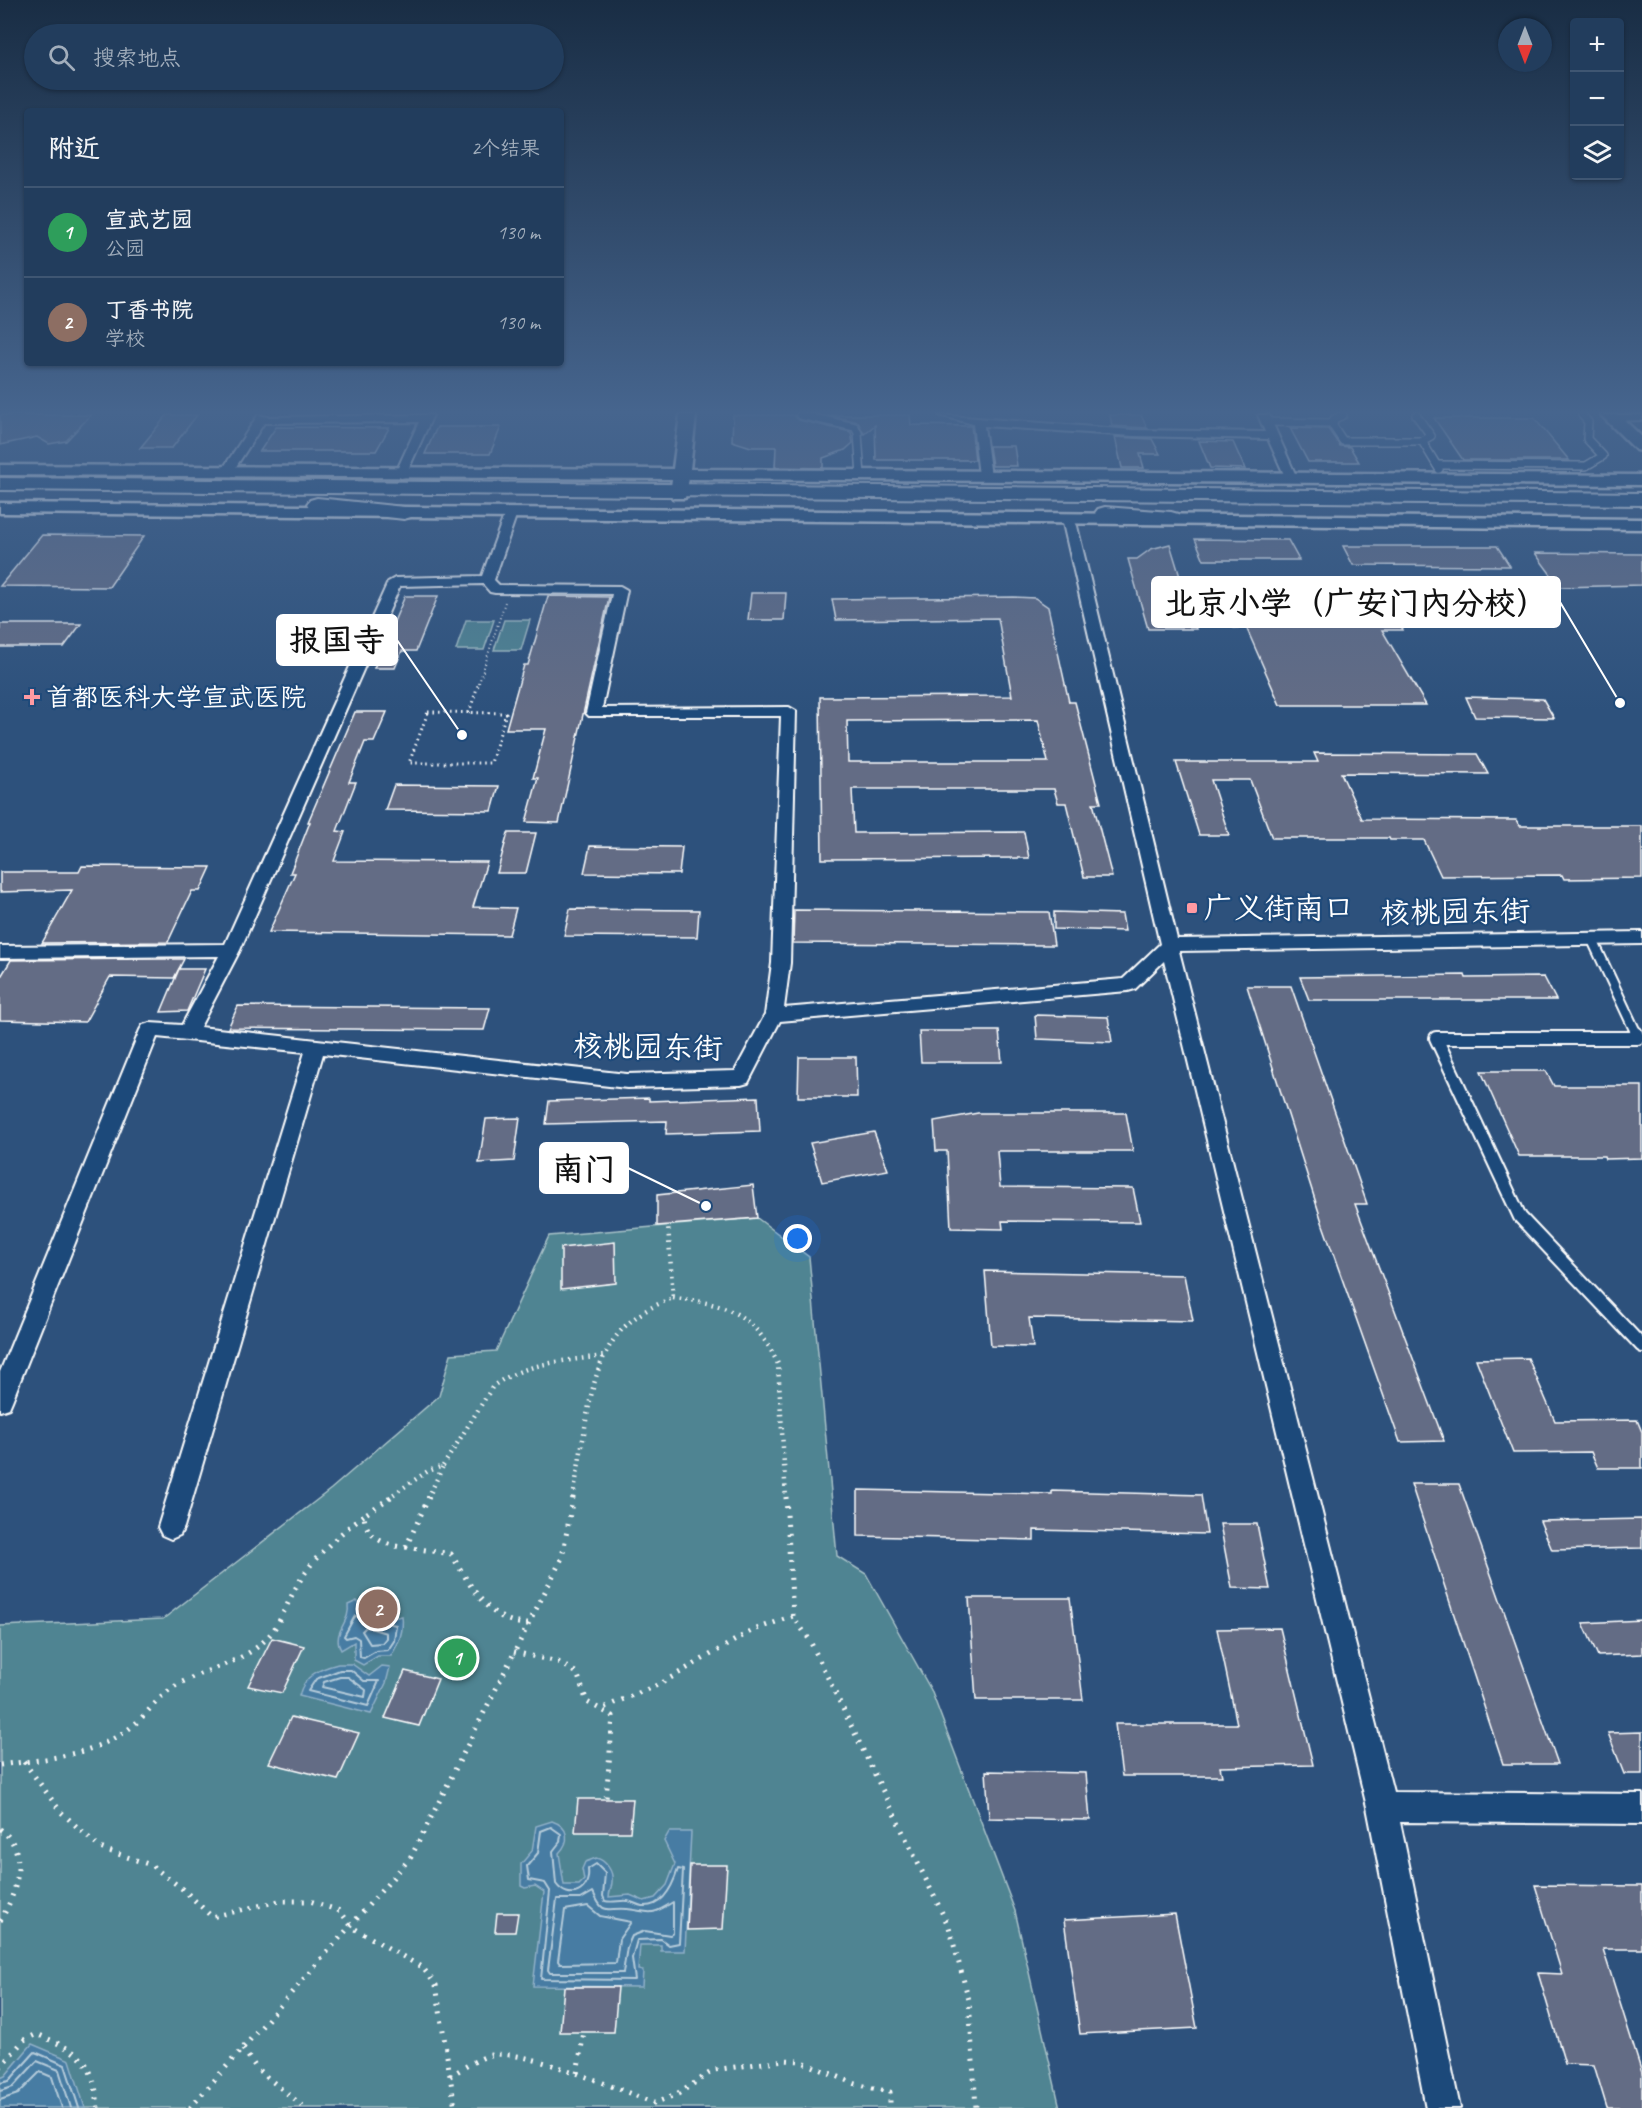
<!DOCTYPE html>
<html lang="zh">
<head>
<meta charset="utf-8">
<style>
	body { margin:0; font-family:Caveat,"LXGW WenKai TC",sans-serif; background:#2e4866; color:#f1f3f6 }
	.controls { position:absolute; right:18px; top:18px; display:grid; overflow:hidden; border-radius:6px; box-shadow:0 2px 4px #0004 }
	.controls button { width:54px; height:54px; display:grid; place-items:center; padding:0; border:0; border-bottom:2px solid #3f5672; background:#223d5d; color:#f1f3f6; font:30px sans-serif }
	.compass { position:absolute; left:1498px; top:18px; width:54px; height:54px; border-radius:50%; background:#223d5d; box-shadow:0 2px 4px #0004; rotate:180deg }
	.you { position:absolute; left:798px; top:1239px; width:21px; height:21px; margin:-15px; border:4px solid #fff; border-radius:50%; background:#1a73e8; box-shadow:0 0 0 9px #1a73e833 }
	.badge { display:grid; place-items:center; width:39px; height:39px; border-radius:50%; background:#e797bd; color:#fff; font-size:20px; font-weight:700 }
	.pin { position:absolute; translate:-50% -50%; border:3px solid #fff; box-shadow:0 2px 6px #0006 }
	.list { margin:0; padding:0; list-style:none }
	h2 { display:flex; justify-content:space-between; align-items:center; height:78px; margin:0; padding:0 24px; font-size:26px }
	h2 small { font-size:20px; font-weight:400; color:#a2aebc }
	.list li { display:grid; grid-template-columns:39px 1fr auto; gap:18px; align-items:center; box-sizing:border-box; height:90px; padding:0 24px; border-top:2px solid #3f5672 }
	.list b { display:block; font-size:22px; white-space:nowrap }
	.list p { margin:0; font-size:20px; white-space:nowrap; color:#a2aebc }
	.list em { font-size:20px; font-style:normal; color:#a2aebc }
	.icon { flex:none; width:33px; height:33px; fill:none; stroke:currentColor; stroke-width:2; stroke-linecap:round; stroke-linejoin:round }
	.map { position:relative; flex:none; width:1642px; height:2108px; overflow:hidden }
	.search { position:absolute; background:#223d5d; box-shadow:0 2px 4px #0004; left:24px; top:24px; width:540px; height:66px; display:flex; align-items:center; gap:15px; box-sizing:border-box; padding:0 21px; border-radius:33px; color:#a2aebc; font-size:22px }
	.panel { position:absolute; background:#223d5d; box-shadow:0 2px 4px #0004; left:24px; top:108px; width:540px; height:258px; border-radius:6px }
	.map>svg:first-child { display:block }
</style>
</head>
<body>
<div class="map">
<svg width="1642" height="2108" viewBox="0 0 1642 2108">
	<rect width="100%" height="100%" fill="#2d517c"/>
	<filter id="ink" filterUnits="userSpaceOnUse"><feTurbulence type="fractalNoise" baseFrequency=".0167" numOctaves="2"/><feDisplacementMap in="SourceGraphic" scale="12" xChannelSelector="R" yChannelSelector="G"/><feConvolveMatrix kernelMatrix="1 2 1 2 8 2 1 2 1" color-interpolation-filters="sRGB"/></filter>
	<g filter="url(#ink)">
		<g fill="#508492" stroke="#a8c2c8" stroke-width="1.5">
			<path d="M466 620H494L484 650H456Z"/>
			<path d="M504 620H530L521 650H494Z"/>
			<path d="M757 1218 809 1257 837 1556 866 1574 931 1690 1015 1911 1060 2108H0V1626L163 1619 331 1489 439 1396 451 1354 496 1351 549 1236Z"/>
		</g>
		<g fill="#467ca3" stroke="#90b0c8" stroke-width="1.5">
			<path d="M357 1601 361 1605 362 1612 389 1619 402 1616C404 1631 399 1643 391 1656H378L363 1665 354 1660V1642L341 1650C331 1631 351 1623 348 1605Z"/>
			<path d="M338 1664H352L369 1676 382 1666 390 1667 386 1683 371 1714 299 1696C304 1675 319 1669 338 1664Z"/>
			<path d="M552 1821C570 1827 570 1842 559 1853L564 1885H579L584 1880 582 1869 585 1862 596 1858C605 1860 614 1871 612 1882 612 1887 609 1891 609 1897L630 1895 644 1901 655 1898 667 1885 675 1864 664 1841 669 1832H691L685 1951H661V1945H640L638 1970 643 1971 642 1987 533 1986 544 1892 535 1886 525 1888 521 1886V1864L532 1851 536 1826Z"/>
			<path d="M32 2044 70 2060 85 2108H0V2078L5 2076Z"/>
		</g>
		<g fill="none" stroke-linecap="round" stroke-linejoin="round">
			<g stroke="#b5cbda" stroke-width="2">
				<path d="M355 1616 396 1625 394 1641 388 1650 376 1651 364 1658 360 1657 359 1639 354 1636 346 1638 344 1636Z"/>
				<path d="M366 1627 386 1633V1638L382 1643 370 1644 362 1631Z"/>
				<path d="M340 1670H351L364 1681H379L368 1706 308 1691 316 1679Z"/>
				<path d="M340 1677H348L366 1690 365 1697 322 1687 324 1682Z"/>
				<path d="M551 1827 561 1834 560 1842 553 1851 556 1884C569 1902 591 1892 588 1869L596 1864 605 1873 603 1896 605 1901C613 1903 620 1900 628 1901 633 1902 637 1905 642 1906 663 1908 673 1885 678 1869L683 1870 679 1943 669 1945 661 1939 637 1940 632 1958 635 1980 541 1979 550 1891 545 1883 529 1880 527 1866 538 1853 541 1831Z"/>
				<path d="M593 1892C604 1917 606 1907 627 1909 652 1912 649 1917 673 1902V1933L670 1935 645 1931 632 1936 627 1947 623 1973H550L548 1970 557 1899H581Z"/>
				<path d="M588 1906 600 1916 631 1922 619 1939 616 1963 560 1964 558 1961 565 1910Z"/>
				<path d="M0 2083 9 2081 35 2052 65 2065 79 2108"/>
				<path d="M0 2091 13 2087 37 2061 59 2070 71 2108"/>
				<path d="M0 2100 18 2094 40 2072 52 2077 62 2108"/>
			</g>
		</g>
		<g fill="#646c85" stroke="#fff" stroke-width="1.5" fill-rule="evenodd">
			<path d="M0 415H91L66 441 49 444 37 437 0 445Z"/>
			<path d="M167 415H197L172 448H140Z"/>
			<path d="M733 415H794L799 420 851 432 853 443 845 450 823 458V468L775 467 776 447H751L732 441Z"/>
			<path d="M828 415H910L911 425 971 426 975 460H876L875 425 864 434 858 422Z"/>
			<path d="M1110 415H1141L1147 428 1112 426Z"/>
			<path d="M1434 418H1534L1569 460H1463Z"/>
			<path d="M276 427 389 428 376 451H260Z"/>
			<path d="M437 427H501L490 454H425Z"/>
			<path d="M1290 428 1328 429 1340 446 1350 447 1359 462H1308Z"/>
			<path d="M1115 437 1152 439 1160 454H1140L1144 468H1122Z"/>
			<path d="M1199 441 1233 442 1245 469 1210 468Z"/>
			<path d="M989 446H1014L1017 466H992Z"/>
			<path d="M42 535 144 536 109 587 0 586Z"/>
			<path d="M1195 539 1288 540 1299 560H1204Z"/>
			<path d="M1170 544 1196 629H1148L1128 559H1137L1151 549Z"/>
			<path d="M1343 546H1497L1510 566 1353 565Z"/>
			<path d="M1535 553 1642 554V585L1560 587Z"/>
			<path d="M1325 589 1382 590 1403 630H1382L1426 705H1280L1246 627 1234 628 1224 606 1331 605Z"/>
			<path d="M751 593H786L784 620H748Z"/>
			<path d="M405 596H438L416 651H402L395 668H374Z"/>
			<path d="M548 596 609 597 559 823 526 822 538 778H533L546 729H506L524 665H528Z"/>
			<path d="M1014 597 1035 598 1048 607 1069 702H1075L1101 803H1093L1112 877H1084L1066 803H1058L1054 789H852L854 833 1024 832 1029 858 822 859 820 697 1012 696 998 618 836 620 832 599ZM1038 720 1048 762H848L847 721Z"/>
			<path d="M0 624H81L64 647H0Z"/>
			<path d="M1466 697 1543 699 1554 718 1475 717Z"/>
			<path d="M355 712H387L374 742H365L349 782H356L337 831 345 832 334 861 487 862 473 907 516 908 509 935 269 932 295 873H290L310 822H308Z"/>
			<path d="M1314 753 1477 754 1488 774 1341 773 1362 819 1516 820 1520 826H1642V878L1564 879 1562 875 1441 876 1424 840H1390L1389 838H1272L1250 780H1211L1229 835H1199L1176 762H1318Z"/>
			<path d="M394 785 499 786 492 811 385 810Z"/>
			<path d="M508 833H536L526 873H497Z"/>
			<path d="M590 846 682 847 679 874 584 873Z"/>
			<path d="M82 866 211 867 200 891H192L168 942 42 943 72 890 0 892V872H79Z"/>
			<path d="M570 909 699 910 697 937 564 936Z"/>
			<path d="M794 910 1049 912 1054 945 793 943Z"/>
			<path d="M1054 912 1122 914 1125 931 1054 929Z"/>
			<path d="M160 959H184L174 978 110 977 85 1022 0 1020V978L11 960Z"/>
			<path d="M179 969H205L187 1011 161 1012Z"/>
			<path d="M1465 975 1466 978 1544 977 1556 1000H1309L1300 977Z"/>
			<path d="M1247 986H1291L1367 1204H1355L1444 1441 1400 1442 1323 1225Z"/>
			<path d="M238 1006 490 1008 484 1030 228 1028Z"/>
			<path d="M1035 1015 1108 1017 1112 1042 1037 1039Z"/>
			<path d="M919 1031H999L1002 1062H921Z"/>
			<path d="M799 1057H856L857 1097H798Z"/>
			<path d="M1481 1071H1546L1554 1086H1642V1158L1605 1159 1604 1156H1519Z"/>
			<path d="M758 1097 760 1131 666 1134 667 1121 546 1124 549 1101 649 1098V1101Z"/>
			<path d="M978 1113H1126L1133 1151H997L1000 1187 1133 1188 1140 1222 1002 1221 1003 1229 951 1228 947 1151H936L934 1121Z"/>
			<path d="M520 1118 514 1161 479 1163 486 1119Z"/>
			<path d="M874 1132 888 1170 822 1182 810 1143Z"/>
			<path d="M753 1185 757 1218 657 1226V1195Z"/>
			<path d="M615 1242 616 1283 561 1289V1248Z"/>
			<path d="M985 1271 1184 1275 1193 1321 1029 1318 1033 1347 991 1346Z"/>
			<path d="M1528 1358 1555 1421 1637 1420 1642 1432V1468H1598L1591 1452 1513 1453 1476 1359Z"/>
			<path d="M1411 1484H1459L1558 1764H1503Z"/>
			<path d="M858 1490 1052 1494V1491L1201 1495 1207 1534 1034 1530V1540L858 1536Z"/>
			<path d="M1642 1519V1548L1552 1550 1540 1521Z"/>
			<path d="M1220 1524H1257L1270 1589 1232 1588Z"/>
			<path d="M969 1598H1070L1083 1700H976Z"/>
			<path d="M1642 1620V1654L1598 1656 1583 1623Z"/>
			<path d="M1280 1628 1313 1765 1220 1767 1222 1776H1122L1115 1724H1237L1217 1629Z"/>
			<path d="M272 1638 304 1646 282 1693 248 1686Z"/>
			<path d="M405 1671 438 1679 419 1726 385 1718Z"/>
			<path d="M291 1717 359 1733 338 1780 269 1763Z"/>
			<path d="M1642 1732V1774H1624L1608 1733Z"/>
			<path d="M986 1771 1086 1773 1090 1820 989 1818Z"/>
			<path d="M578 1799H633L630 1832H575Z"/>
			<path d="M690 1865H727L723 1929 687 1930Z"/>
			<path d="M1535 1885 1642 1886V1949H1603L1642 2073V2108H1607L1594 2065 1565 2064 1538 1973 1562 1974Z"/>
			<path d="M497 1913H518L515 1932H495Z"/>
			<path d="M1175 1914 1197 2028 1080 2034 1064 1920Z"/>
			<path d="M564 1987H618L614 2032H560Z"/>
		</g>
		<g fill="none" stroke-linecap="round" stroke-linejoin="round">
			<defs>
				<g id="lane-far2">
					<path d="M800 415 855 427 858 433 861 476"/>
					<path d="M1343 415 1334 419 1333 426 1343 441H1422"/>
					<path d="M1416 415 1431 436 1422 441 1439 469"/>
					<path d="M1266 422 1333 423"/>
					<path d="M1437 465 1586 466 1603 456 1587 439 1588 422 1582 415"/>
				</g>
				<path id="lane-far1" d="M1592 939 1637 1035"/>
				<path id="lane" d="M1636 1033 1638 1038H1436L1520 1217 1642 1346"/>
				<g id="street">
					<path d="M258 415 268 417 433 415 405 477 401 478 395 474 419 422 264 423 230 476H222L220 473Z"/>
					<path d="M939 415 1133 430 1265 432 1258 415H1269L1297 478 1295 481H1287L1268 439 1133 436 984 426 991 476 985 480 979 476 973 424Z"/>
					<path d="M1642 415V420L1612 421 1606 418 1610 415Z"/>
					<path d="M511 509 517 513 494 580 499 585 620 586 627 590 602 708 789 707 796 711 790 963 784 1008 1123 979 1160 944 1062 519 1068 515 1072 516 1077 526 1177 939 1642 932V944L1179 951 1393 1792 1642 1794V1824L1400 1822 1460 2108H1426L1367 1807 1164 961 1135 989 1128 991 780 1021 748 1083 741 1085 627 1088 323 1054 184 1527 180 1535 171 1539 162 1535 158 1527 305 1052 157 1037 12 1401 9 1408 0 1411V1372L140 1030 143 1025 150 1023 182 1025 219 956 0 958V946L225 944 388 582 395 578 482 576 505 513ZM483 584 490 592 495 593 612 594 586 713 589 716H781L772 963 765 1015 735 1071 627 1074 200 1027 240 950 400 586Z"/>
				</g>
				<g id="secondary">
					<path d="M680 415H696L690 469 1642 475V485L689 479 685 498H673L670 494 672 479 0 475V465L673 469Z"/>
					<path d="M1601 415H1619L1642 437V451L1636 450Z"/>
					<path d="M0 503 1642 519V529L0 513Z"/>
				</g>
				<g id="primary">
					<path d="M0 478 1642 493V505L0 490Z"/>
					<path d="M317 498 404 507 411 509 414 513 411 517 404 519 310 508 307 504 310 500Z"/>
					<path d="M1105 507 1171 512 1178 514 1181 518 1178 522 1171 524 1098 517 1095 513 1098 509Z"/>
				</g>
			</defs>
			<use href="#lane-far2" stroke="#fff" stroke-width="10"/>
			<use href="#lane-far1" stroke="#fff" stroke-width="13"/>
			<use href="#lane" stroke="#fff" stroke-width="16"/>
			<use href="#street" stroke="#fff" stroke-width="4"/>
			<use href="#secondary" stroke="#fff" stroke-width="5"/>
			<use href="#primary" stroke="#fff" stroke-width="4"/>
			<path stroke="#fff" stroke-width="2" stroke-dasharray="1 3" stroke-linecap="butt" d="M479 683 505 602"/>
			<g stroke="#fff" stroke-width="3" stroke-dasharray="1.5 4" stroke-linecap="butt">
				<path d="M428 712 506 713 491 763H409Z"/>
				<path d="M469 713 479 682"/>
			</g>
			<g stroke="#fff" stroke-width="4.5" stroke-dasharray="1.5 5" stroke-linecap="butt">
				<path d="M673 1298C726 1303 755 1314 778 1364L786 1498"/>
				<path d="M443 1466 493 1386C526 1362 565 1361 604 1356"/>
				<path d="M388 1498 428 1471 443 1466"/>
				<path d="M428 1498 443 1466"/>
				<path d="M573 1498C577 1473 582 1447 586 1421 597 1360 610 1321 673 1298L668 1225"/>
			</g>
			<g stroke="#fff" stroke-width="5" stroke-dasharray="2 7" stroke-linecap="butt">
				<path d="M391 1497 364 1515C365 1536 383 1545 403 1547H406L429 1497"/>
				<path d="M786 1497 793 1616 809 1639 949 1927 969 2000 976 2108"/>
				<path d="M406 1547 451 1554C471 1585 487 1623 528 1624"/>
				<path d="M514 1652 558 1662 577 1673 587 1702 613 1716 606 1799"/>
				<path d="M605 1707 660 1684 751 1631 793 1616"/>
				<path d="M24 1762 61 1812 100 1848 151 1865 185 1891 212 1917 279 1901H310L340 1911 352 1927 423 1968 436 1985 455 2108"/>
				<path d="M0 1765C45 1759 93 1756 130 1728 147 1715 159 1695 177 1685 206 1668 242 1664 266 1639 281 1624 287 1602 298 1584 314 1556 339 1534 364 1515"/>
				<path d="M0 1829C31 1851 16 1895 0 1921"/>
				<path d="M243 2049 257 2069 305 2108"/>
				<path d="M0 2067 24 2040 37 2034C78 2052 94 2058 98 2108"/>
				<path d="M577 2073 584 2032"/>
				<path d="M450 2076C462 2069 478 2058 491 2055 524 2048 620 2090 654 2103L678 2094 714 2070 784 2060 800 2061 856 2084 890 2092V2108"/>
				<path d="M190 2108 411 1857 562 1558 573 1497"/>
			</g>
			<use href="#lane-far2" stroke="#1f4a7a" stroke-width="7"/>
			<use href="#lane-far1" stroke="#1f4a7a" stroke-width="9"/>
			<use href="#lane" stroke="#1f4a7a" stroke-width="12"/>
			<use href="#street" fill="#1f4a7a" fill-rule="evenodd"/>
			<use href="#secondary" fill="#1f4a7a" fill-rule="evenodd"/>
			<use href="#primary" fill="#1f4a7a" fill-rule="evenodd"/>
		</g>
	</g>
	<linearGradient id="sky" x2="0" y2="1"><stop stop-color="#192d44"/><stop offset="0.58" stop-color="#46658e"/><stop offset="1" stop-color="#46658e" stop-opacity="0"/></linearGradient>
	<rect width="1642" height="710" fill="url(#sky)"/>
	<g fill="#ff9aa2" stroke="#1f4a7a" stroke-width="2">
		<path d="M29 688h6v6h6v6h-6v6h-6v-6h-6v-6h6z"/>
		<rect x="1186" y="902" width="12" height="12" rx="3"/>
	</g>
	<g text-anchor="middle" dominant-baseline="central" stroke-width="4.5" stroke-linejoin="round" paint-order="stroke">
		<g font-size="26" fill="#fff" stroke="#1f4a7a" text-anchor="start">
			<text x="46" y="697">首都医科大学宣武医院</text>
		</g>
		<g font-size="30" fill="#fff" stroke="#1f4a7a" text-anchor="start">
			<text x="1204" y="908">广义街南口</text>
		</g>
		<g font-size="30" fill="#fff" stroke="#1f4a7a">
			<text transform="translate(1455 912) rotate(-1)">核桃园东街</text>
			<text transform="translate(648 1047) rotate(1)">核桃园东街</text>
		</g>
	</g>
	<path fill="none" stroke="#fff" stroke-width="2" d="M1620 703L1560 602M462 735L397 640M706 1206L628 1168"/>
	<g fill="#fff" stroke="#1f4a7a" stroke-width="2">
		<circle cx="1620" cy="703" r="6"/>
		<circle cx="462" cy="735" r="6"/>
		<circle cx="706" cy="1206" r="6"/>
	</g>
	<g fill="#fff" stroke="#fff" stroke-width="2">
		<rect x="1152" y="577" width="408" height="50" rx="6"/>
		<rect x="277" y="615" width="120" height="50" rx="6"/>
		<rect x="540" y="1143" width="88" height="50" rx="6"/>
	</g>
	<g font-size="32" text-anchor="middle" font-weight="bold" fill="#111">
		<text x="1356" y="614">北京小学（广安门内分校）</text>
		<text x="337" y="651">报国寺</text>
		<text x="584" y="1180">南门</text>
	</g>
</svg>
<div class="controls">
<button>+</button>
<button>−</button>
<button><svg class="icon" aria-label="layers" viewBox="0 0 24 24"><path d="M12 4l9 5-9 5-9-5zM3 14l9 5 9-5"/></svg></button>
</div>
<svg class="compass" viewBox="-18 -18 36 36"><path d="M0-13l5 13h-10z" fill="#e53935"/><path d="M0 13l5-13h-10z" fill="#a2aebc"/></svg>
<div class="you"></div>
<div class="pin badge" style="left:457px;top:1658px;background:#2e9e5b">1</div>
<div class="pin badge" style="left:378px;top:1609px;background:#8d6e63">2</div>
<div class="search"><svg class="icon" aria-label="search" viewBox="0 0 24 24"><circle cx="10" cy="10" r="6"/><path d="M15 15l6 6"/></svg>搜索地点</div>
<section class="panel">
<h2>附近<small>2个结果</small></h2>
<ul class="list">
<li><span class="badge" style="background:#2e9e5b">1</span><div><b>宣武艺园</b><p>公园</p></div><em>130 m</em></li>
<li><span class="badge" style="background:#8d6e63">2</span><div><b>丁香书院</b><p>学校</p></div><em>130 m</em></li>
</ul>
</section>
</div>
</body>
</html>
